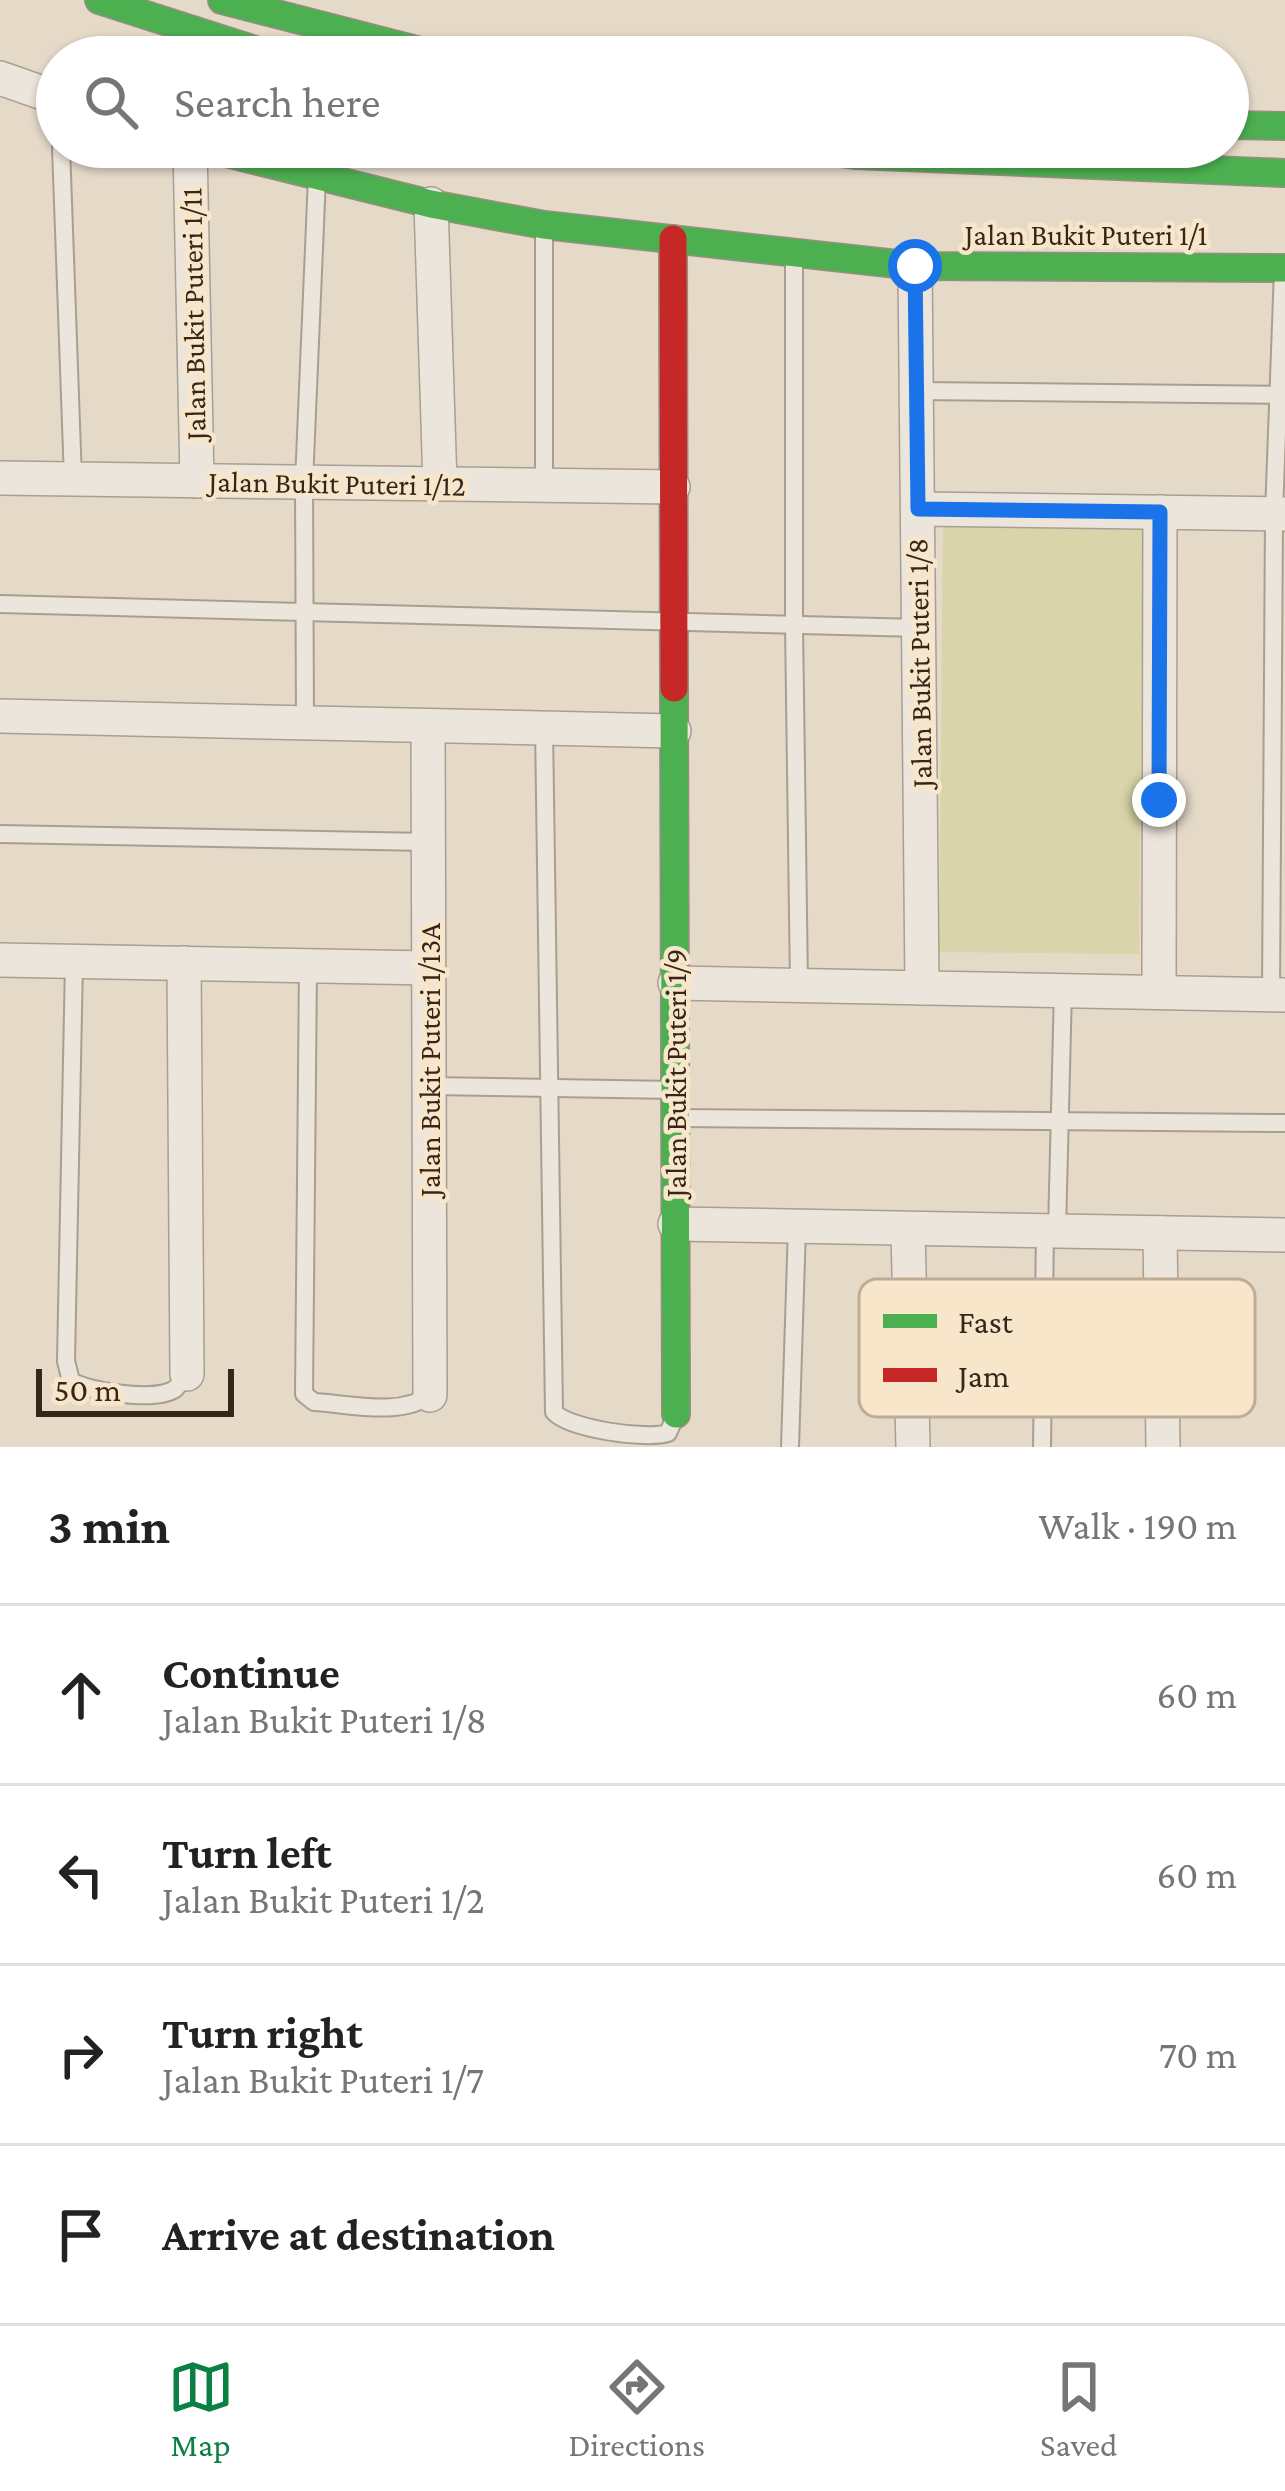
<!DOCTYPE html>
<html lang="en">
<head>
<meta charset="utf-8">
<style>
	body { margin:0; font-family:"Crimson Pro",serif; background:#f6f6f6; color:#222 }
	.scale { position:absolute; left:36px; bottom:30px; width:198px; box-sizing:border-box; padding-left:12px; border:6px solid #38251a; border-top:0; font-size:33px; line-height:42px; white-space:nowrap; color:#38251a; -webkit-text-stroke:9px #f8e6cb; paint-order:stroke }
	.stop { position:absolute; width:36px; height:36px; margin:-27px; border:9px solid #1a73e8; border-radius:50%; background:#fff }
	.stop.end { background:#1a73e8; border-color:#fff; box-shadow:0 3px 12px #0008 }
	.list { margin:0; padding:0; list-style:none }
	h2 { display:flex; justify-content:space-between; align-items:center; height:156px; margin:0; padding:0 48px; font-size:51px }
	h2 small { font-size:39px; font-weight:400; color:#767676 }
	.list li { display:grid; grid-template-columns:78px 1fr auto; gap:36px; align-items:center; box-sizing:border-box; height:180px; padding:0 48px; border-top:3px solid #e0e0e0 }
	.list b { display:block; font-size:45px; white-space:nowrap }
	.list p { margin:0; font-size:39px; white-space:nowrap; color:#767676 }
	.list em { font-size:39px; font-style:normal; color:#767676 }
	.icon { flex:none; width:66px; height:66px; fill:none; stroke:currentColor; stroke-width:2; stroke-linecap:round; stroke-linejoin:round }
	.map { position:relative; flex:none; width:1285px; height:1447px; overflow:hidden }
	.search { position:absolute; background:#fff; box-shadow:0 3px 9px #0004; left:36px; right:36px; top:36px; height:132px; display:flex; align-items:center; gap:30px; box-sizing:border-box; padding:0 42px; border-radius:66px; color:#767676; font-size:45px }
	.sheet { height:876px; background:#fff }
	nav { display:flex; justify-content:space-around; align-items:center; box-sizing:border-box; height:168px; border-top:3px solid #e0e0e0; background:#fff; font-size:33px; color:#767676 }
	nav a { display:grid; justify-items:center; gap:6px }
	nav .on { color:#0b8043 }
	.map>svg:first-child { display:block }
</style>
</head>
<body>
<div class="map">
<svg width="1285" height="1447" viewBox="0 0 1285 1447">
	<rect width="100%" height="100%" fill="#e5d9c8"/>
	<path fill="#d9d4a9" d="M943 526 1143 528 1139 954 939 952Z"/>
	<g fill="none" stroke-linecap="round" stroke-linejoin="round">
		<defs>
			<g id="lane">
				<path d="M61 147 73 479"/>
				<path d="M544 226V486"/>
				<path d="M794 253V625L799 985"/>
				<path d="M916 391 1285 395"/>
				<path d="M0 604 919 628"/>
				<path d="M305 723 304 482 317 178"/>
				<path d="M544 728 554 1412C569 1429 646 1440 668 1433L675 1417"/>
				<path d="M0 834 428 842"/>
				<path d="M74 962 66 1361 71 1381C91 1392 155 1402 175 1389 178 1386 185 1377 187 1374"/>
				<path d="M308 966 304 1394 314 1402C350 1404 400 1417 430 1395"/>
				<path d="M1271 995 1274 514 1283 270"/>
				<path d="M429 1086 674 1090"/>
				<path d="M676 1118 1285 1123"/>
				<path d="M1057 1231 1063 989"/>
				<path d="M790 1447 797 1227"/>
				<path d="M1042 1447 1045 1231"/>
			</g>
			<g id="street">
				<path d="M0 78 57 98"/>
				<path d="M190 147 197 481"/>
				<path d="M431 204 440 484"/>
				<path d="M915 266 922 988"/>
				<path d="M0 478 673 487"/>
				<path d="M918 509 1285 514"/>
				<path d="M0 716 674 731"/>
				<path d="M428 726 430 1395"/>
				<path d="M0 960 428 968"/>
				<path d="M184 963 187 1374"/>
				<path d="M675 983 1285 995"/>
				<path d="M1159 992 1160 512"/>
				<path d="M675 1224 1285 1235"/>
				<path d="M908 1229 913 1447"/>
				<path d="M1160 1233 1163 1447"/>
			</g>
			<g id="fast">
				<path d="M99 0 277 57"/>
				<path d="M222 0 444 57"/>
				<path d="M1228 125 1285 126"/>
				<path d="M202 147 431 204 544 225 915 266 1285 268"/>
				<path d="M795 147 855 155 1285 173"/>
				<path d="M674 688 676 1414"/>
			</g>
			<path id="jam" d="M673 239 674 688"/>
		</defs>
		<use href="#lane" stroke="#a99e92" stroke-width="20"/>
		<use href="#street" stroke="#a99e92" stroke-width="36"/>
		<use href="#fast" stroke="#998d82" stroke-width="30"/>
		<use href="#jam" stroke="#998d82" stroke-width="30"/>
		<use href="#lane" stroke="#ece5db" stroke-width="16"/>
		<use href="#street" stroke="#ece5db" stroke-width="33"/>
		<use href="#fast" stroke="#4caf50" stroke-width="27"/>
		<use href="#jam" stroke="#c62828" stroke-width="27"/>
	</g>
	<g fill="none" stroke-linecap="round" stroke-linejoin="round">
		<path stroke="#1a73e8" stroke-width="15" d="M915 266 918 509 1160 512 1159 800"/>
	</g>
	<g text-anchor="middle" dominant-baseline="central" stroke-width="9" stroke-linejoin="round" paint-order="stroke">
		<g font-size="30" fill="#38251a" stroke="#f8e6cb">
			<text x="1086" y="234">Jalan Bukit Puteri 1/1</text>
			<text transform="translate(193 314) rotate(-91)">Jalan Bukit Puteri 1/11</text>
			<text transform="translate(337 483) rotate(1)">Jalan Bukit Puteri 1/12</text>
			<text transform="translate(919 663) rotate(-91)">Jalan Bukit Puteri 1/8</text>
			<text transform="translate(429 1060) rotate(-90)">Jalan Bukit Puteri 1/13A</text>
			<text transform="translate(675 1073) rotate(-90)">Jalan Bukit Puteri 1/9</text>
		</g>
	</g>
	<rect x="859" y="1279" width="396" height="138" rx="18" fill="#f8e6cb" stroke="#beac96" stroke-width="3"/>
	<rect x="883" y="1314" width="54" height="14" fill="#4caf50"/>
	<rect x="883" y="1368" width="54" height="14" fill="#c62828"/>
	<g font-size="33" fill="#38251a">
		<text x="958" y="1333">Fast</text>
		<text x="958" y="1387">Jam</text>
	</g>
</svg>
<div class="scale">50 m</div>
<div class="stop" style="left:915px;top:266px"></div>
<div class="stop end" style="left:1159px;top:800px"></div>
<div class="search"><svg class="icon" aria-label="search" viewBox="0 0 24 24"><circle cx="10" cy="10" r="6"/><path d="M15 15l6 6"/></svg>Search here</div>
</div>
<section class="sheet">
<h2>3 min<small>Walk · 190 m</small></h2>
<ul class="list">
<li><svg class="icon" aria-label="ahead" viewBox="0 0 24 24"><path d="M12 20V5M6 11l6-6 6 6"/></svg><div><b>Continue</b><p>Jalan Bukit Puteri 1/8</p></div><em>60 m</em></li>
<li><svg class="icon" aria-label="left" viewBox="0 0 24 24"><path d="M17 20v-9H6M10 6l-5 5 5 5"/></svg><div><b>Turn left</b><p>Jalan Bukit Puteri 1/2</p></div><em>60 m</em></li>
<li><svg class="icon" aria-label="right" viewBox="0 0 24 24"><path d="M7 20v-9h11M14 6l5 5-5 5"/></svg><div><b>Turn right</b><p>Jalan Bukit Puteri 1/7</p></div><em>70 m</em></li>
<li><svg class="icon" aria-label="arrive" viewBox="0 0 24 24"><path d="M6 21V4h12l-3 4 3 4H6"/></svg><div><b>Arrive at destination</b></div></li>
</ul>
</section>
<nav>
<a class="on"><svg class="icon" aria-label="map" viewBox="0 0 24 24"><path d="M3 6l6-2 6 2 6-2v14l-6 2-6-2-6 2zM9 4v14M15 6v14"/></svg>Map</a>
<a><svg class="icon" aria-label="directions" viewBox="0 0 24 24"><path d="M12 3l9 9-9 9-9-9zM9 14v-3h6M13 9l2 2-2 2"/></svg>Directions</a>
<a><svg class="icon" aria-label="saved" viewBox="0 0 24 24"><path d="M7 4h10v16l-5-4-5 4z"/></svg>Saved</a>
</nav>
</body>
</html>
